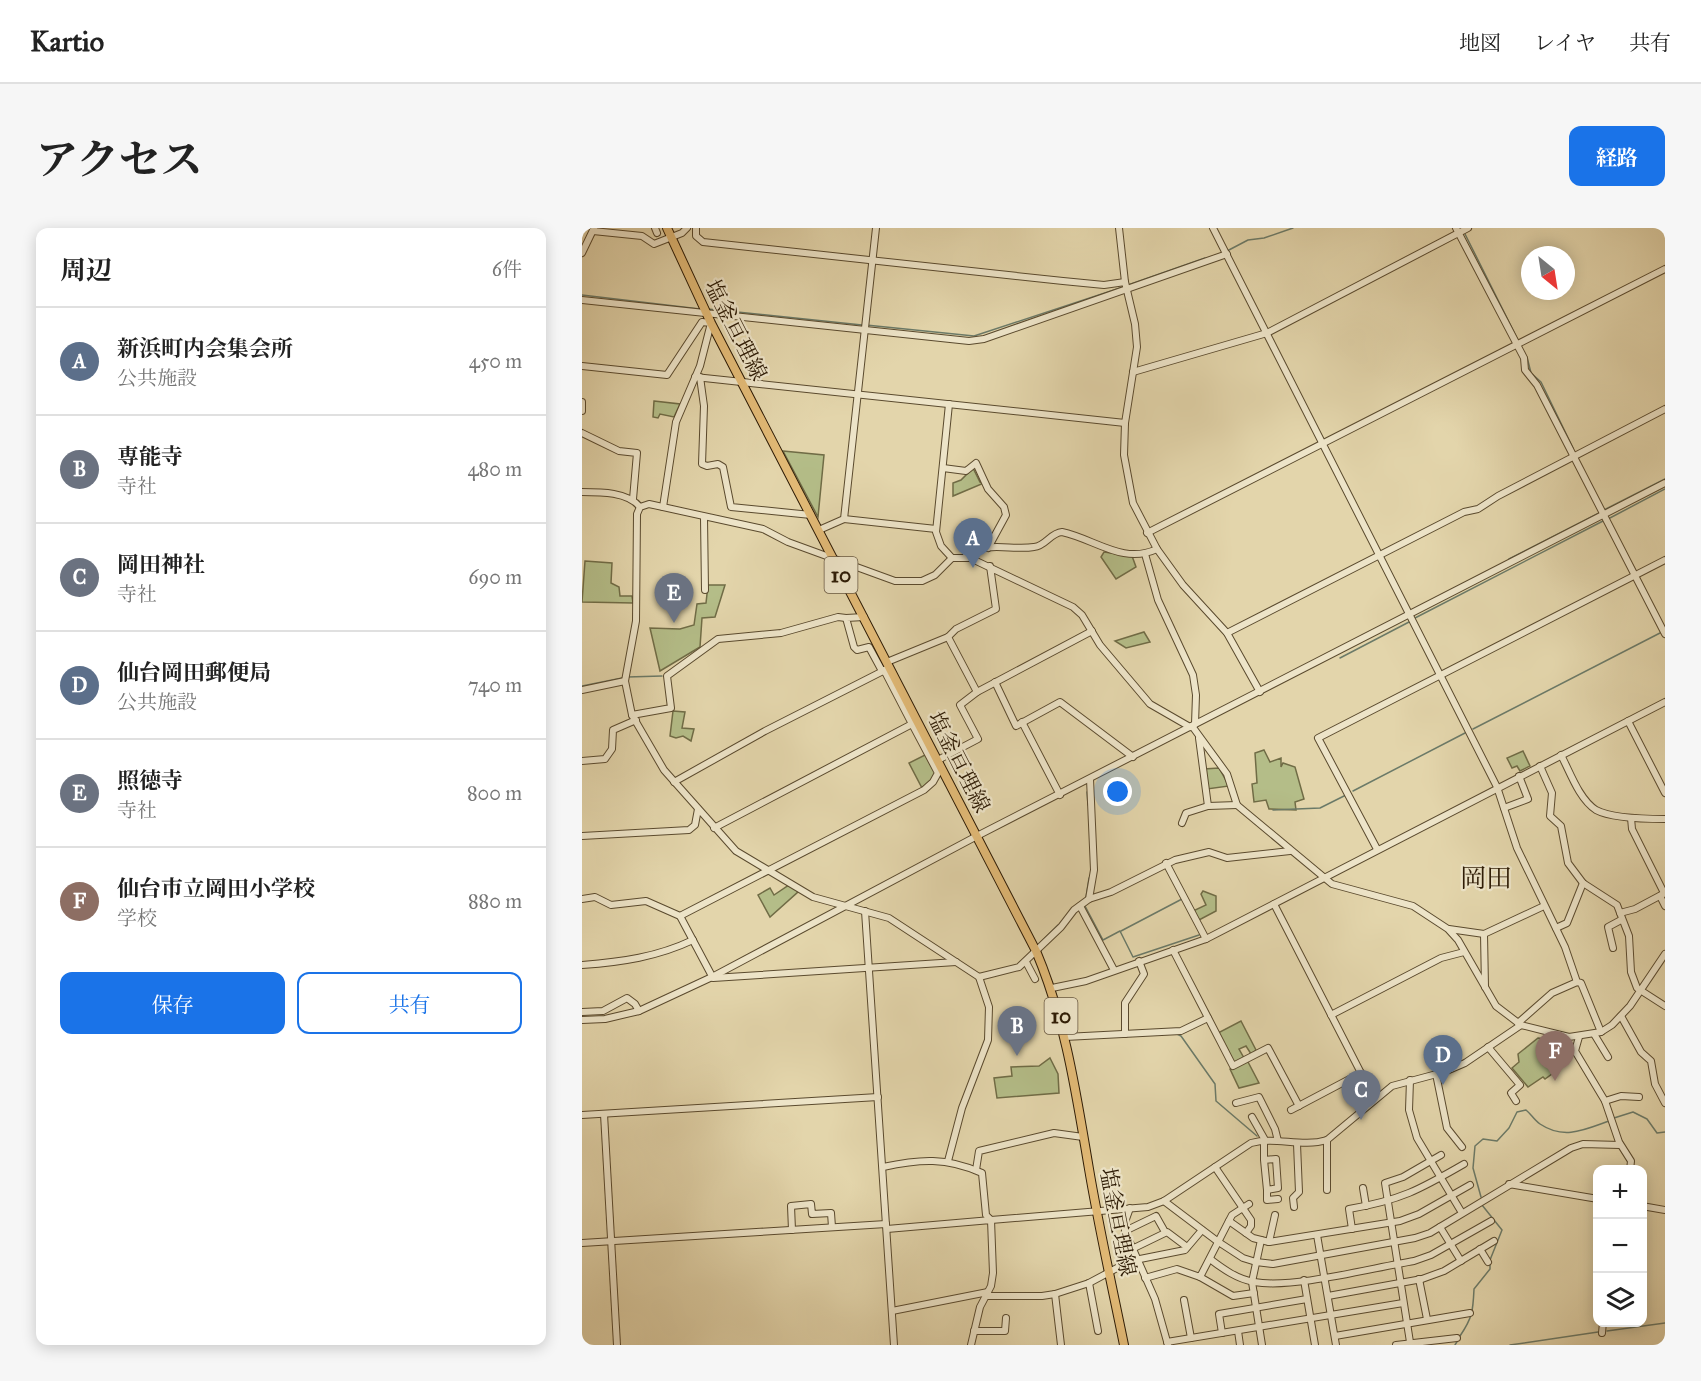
<!DOCTYPE html>
<html lang="ja">
<head>
<meta charset="utf-8">
<style>
	body { margin:0; font-family:"IM FELL Great Primer","Noto Serif JP",serif; background:#f6f6f6; color:#222 }
	.controls { position:absolute; right:18px; bottom:18px; display:grid; overflow:hidden; border-radius:12px; box-shadow:0 3px 15px #0003 }
	.controls button { width:54px; height:54px; display:grid; place-items:center; padding:0; border:0; border-bottom:2px solid #e0e0e0; background:#fff; color:#222; font:30px sans-serif }
	.compass { position:absolute; left:939px; top:18px; width:54px; height:54px; border-radius:50%; background:#fff; box-shadow:0 3px 15px #0003; rotate:150deg }
	.you { position:absolute; left:536px; top:564px; width:21px; height:21px; margin:-15px; border:4px solid #fff; border-radius:50%; background:#1a73e8; box-shadow:0 0 0 9px #1a73e833 }
	.badge { display:grid; place-items:center; width:39px; height:39px; border-radius:50%; background:#1a73e8; color:#fff; font-size:20px; font-weight:700 }
	.pin { position:absolute; translate:-50% -50px; filter:drop-shadow(0 2px 3px #0008) }
	.pin::after { content:''; position:absolute; top:32px; width:21px; height:18px; background:inherit; clip-path:polygon(0 0,100% 0,50% 100%) }
	.list { margin:0; padding:0; list-style:none }
	h2 { display:flex; justify-content:space-between; align-items:center; height:78px; margin:0; padding:0 24px; font-size:26px }
	h2 small { font-size:20px; font-weight:400; color:#767676 }
	.list li { display:grid; grid-template-columns:39px 1fr auto; gap:18px; align-items:center; box-sizing:border-box; height:108px; padding:0 24px; border-top:2px solid #e0e0e0 }
	.list b { display:block; font-size:22px; white-space:nowrap }
	.list p { margin:0; font-size:20px; white-space:nowrap; color:#767676 }
	.list em { font-size:20px; font-style:normal; color:#767676 }
	.actions { display:flex; gap:12px; padding:18px 24px }
	.actions a { flex:1; padding:14px 0; border:2px solid #1a73e8; border-radius:12px; text-align:center; font-size:21px; color:#1a73e8 }
	.actions .main { background:#1a73e8; color:#fff }
	.icon { flex:none; width:33px; height:33px; fill:none; stroke:currentColor; stroke-width:2; stroke-linecap:round; stroke-linejoin:round }
	.map { position:relative; flex:none; width:1083px; height:1117px; overflow:hidden; border-radius:12px }
	header { display:flex; align-items:center; gap:36px; box-sizing:border-box; height:84px; padding:0 30px; background:#fff; border-bottom:2px solid #e0e0e0 }
	header strong { font-size:28px }
	nav { display:flex; gap:33px; margin-inline-start:auto; font-size:21px }
	.intro { display:flex; align-items:center; justify-content:space-between; box-sizing:border-box; height:144px; padding:0 36px }
	h1 { margin:0; font-size:42px }
	.button { padding:15px 27px; border-radius:12px; background:#1a73e8; color:#fff; font-size:21px; font-weight:700 }
	main { display:flex; gap:36px; padding:0 36px }
	aside { flex:1; background:#fff; border-radius:12px; box-shadow:0 3px 15px #0003 }
	.map>svg:first-child { display:block }
</style>
</head>
<body>
<header>
<strong>Kartio</strong>
<nav><a>地図</a><a>レイヤ</a><a>共有</a></nav>
</header>
<div class="intro"><h1>アクセス</h1><a class="button">経路</a></div>
<main>
<aside>
<h2>周辺<small>6件</small></h2>
<ul class="list">
<li><span class="badge" style="background:#5c6f8a">A</span><div><b>新浜町内会集会所</b><p>公共施設</p></div><em>450 m</em></li>
<li><span class="badge" style="background:#6b7280">B</span><div><b>専能寺</b><p>寺社</p></div><em>480 m</em></li>
<li><span class="badge" style="background:#6b7280">C</span><div><b>岡田神社</b><p>寺社</p></div><em>690 m</em></li>
<li><span class="badge" style="background:#5c6f8a">D</span><div><b>仙台岡田郵便局</b><p>公共施設</p></div><em>740 m</em></li>
<li><span class="badge" style="background:#6b7280">E</span><div><b>照徳寺</b><p>寺社</p></div><em>800 m</em></li>
<li><span class="badge" style="background:#8d6e63">F</span><div><b>仙台市立岡田小学校</b><p>学校</p></div><em>880 m</em></li>
</ul>
<div class="actions"><a class="main">保存</a><a>共有</a></div>
</aside>
<div class="map">
<svg width="1083" height="1117" viewBox="0 0 1083 1117">
	<rect width="100%" height="100%" fill="#e3d5ab"/>
	<filter id="stains"><feTurbulence type="fractalNoise" baseFrequency=".00333" numOctaves="4"/><feColorMatrix values="0 0 0 0 .2 0 0 0 0 .09 0 0 0 0 .02 0 0 0 .5 -.17"/></filter>
	<radialGradient id="worn" r=".72"><stop offset=".6" stop-color="#630" stop-opacity="0"/><stop offset="1" stop-color="#630" stop-opacity=".3"/></radialGradient>
	<g fill="#b4bd88" stroke="#706c46" stroke-width="1.5">
		<path d="M72 173 98 176 92 189 78 186 76 190 71 189Z"/>
		<path d="M201 223 242 227 236 289Z"/>
		<path d="M391 240 398 254 402 255 371 268V255L379 252Z"/>
		<path d="M522 324 550 328 554 339 534 351 519 329Z"/>
		<path d="M3 333 30 335 29 355 37 359 38 368H50L51 375 0 374Z"/>
		<path d="M126 357H143L133 389 120 390 118 419 78 443 68 400 98 401 112 397 115 376 124 375Z"/>
		<path d="M562 404 568 414 544 420 533 413Z"/>
		<path d="M91 483 103 484 100 500 112 501 109 513 101 508 94 510 88 508Z"/>
		<path d="M682 522 688 534 699 530V539L701 535 713 539 722 571 713 574 714 582 687 581 684 572 672 574 670 556 675 555 673 525Z"/>
		<path d="M941 523 948 538 938 543 935 538 930 540 925 530Z"/>
		<path d="M345 526 354 543 352 549 340 560 327 535Z"/>
		<path d="M637 540 647 558 625 561 622 541Z"/>
		<path d="M207 657 217 663 188 689 176 667 188 660 192 667Z"/>
		<path d="M621 663 634 668V683L617 692 611 683 624 677 619 666Z"/>
		<path d="M659 793 674 822 669 826 664 818 657 821 662 830 651 836 634 806Z"/>
		<path d="M956 810 972 812 985 835 963 851 961 849 946 859 930 840 937 834 936 826Z"/>
		<path d="M468 830 476 846 477 865 415 870 412 850 430 848 429 839 457 838Z"/>
		<path d="M665 832 677 855 657 860 648 841Z"/>
	</g>
	<g fill="none" stroke-linecap="round" stroke-linejoin="round">
		<g stroke="#6b7a68" stroke-width="1.5">
			<path d="M883 6 936 112"/>
			<path d="M645 23 666 12 682 10 711 0"/>
			<path d="M546 57 623 30"/>
			<path d="M0 67 118 81"/>
			<path d="M126 81 280 97"/>
			<path d="M284 97 392 108 541 59"/>
			<path d="M945 129 949 145 959 154 991 220"/>
			<path d="M1022 282 1083 251"/>
			<path d="M1026 291 1083 261"/>
			<path d="M927 331 1017 285"/>
			<path d="M1050 336 1054 343"/>
			<path d="M1057 349 1066 367"/>
			<path d="M833 390 1021 293"/>
			<path d="M758 430 827 394"/>
			<path d="M45 449 80 448"/>
			<path d="M0 458 40 450"/>
			<path d="M891 501 1078 405"/>
			<path d="M771 563 883 505"/>
			<path d="M505 564 506 577"/>
			<path d="M691 582 738 580 764 567"/>
			<path d="M504 669 507 650"/>
			<path d="M503 678 521 712 538 703 551 729 617 707"/>
			<path d="M539 703 600 671"/>
			<path d="M456 717 476 697"/>
			<path d="M595 806 599 808 633 856 634 873 675 908"/>
			<path d="M1032 890 1051 884 1065 891 1075 905 1083 904"/>
			<path d="M899 969 891 940 893 918 901 911 915 913 927 900 935 884 944 882C949 886 952 892 958 896 982 912 1002 902 1027 893"/>
			<path d="M1025 1103 1083 1095"/>
			<path d="M878 1108C891 1089 891 1082 892 1061L908 1041V1032L920 1002 900 977"/>
			<path d="M873 1117 876 1112"/>
			<path d="M928 1117 1016 1104"/>
		</g>
		<defs>
			<g id="minor">
				<path d="M73 0 75 5"/>
				<path d="M114 0V8L121 14 481 53 522 57 543 54"/>
				<path d="M537 0 543 54 553 96 555 119 543 195 542 227 551 275 575 321 601 357 645 405 678 464"/>
				<path d="M631 0 915 559 935 620 983 719 995 754 999 755 1019 804"/>
				<path d="M874 0 942 130 943 142 955 157 1083 406"/>
				<path d="M11 3 60 8 72 16 100 5 105 0"/>
				<path d="M0 25 12 0"/>
				<path d="M0 72 387 113 402 111 645 26"/>
				<path d="M0 138 85 147 120 94 129 95 118 138 94 194 81 279"/>
				<path d="M551 144 685 105 886 0"/>
				<path d="M113 149 543 195"/>
				<path d="M118 149 122 178 120 236 125 238 136 236 141 239 149 279 229 287"/>
				<path d="M0 174V183"/>
				<path d="M367 176 354 304 359 318 370 330"/>
				<path d="M0 205 37 223 55 225 51 271"/>
				<path d="M361 240 384 243 394 235 406 261 422 279 424 287 406 320"/>
				<path d="M0 264C19 264 46 264 58 279"/>
				<path d="M122 290 123 362"/>
				<path d="M262 291 354 301"/>
				<path d="M237 302 262 291 294 0"/>
				<path d="M565 305 1083 41"/>
				<path d="M563 326 576 372 611 447 614 467 613 496"/>
				<path d="M384 328C405 312 429 323 452 319 464 318 468 305 480 304 513 311 541 337 575 321"/>
				<path d="M282 389 264 390 272 419 275 422 287 419 300 443"/>
				<path d="M645 405 882 284 896 281 916 268 1083 181"/>
				<path d="M366 409 395 464"/>
				<path d="M305 434 366 409 374 401 414 381 408 338"/>
				<path d="M413 454 434 498 478 474 551 529"/>
				<path d="M0 462 43 453"/>
				<path d="M50 487 89 480 85 448 136 411 199 405 256 389 264 390"/>
				<path d="M1046 493 1083 565"/>
				<path d="M440 494 478 567"/>
				<path d="M610 498 645 546 655 577 750 656 831 678 866 701 876 712 914 778 939 797 987 809 1019 804 1030 797 1048 778 1083 726"/>
				<path d="M617 510 626 578"/>
				<path d="M979 527C988 544 997 571 1014 582 1029 590 1066 591 1083 591"/>
				<path d="M356 532 396 511 378 477 395 464 510 403"/>
				<path d="M0 533 23 531 30 521 31 502 54 492"/>
				<path d="M958 538 970 565 968 588 979 598 986 635 1001 655 1035 677 1047 708 1049 744 1055 760 1083 778"/>
				<path d="M92 554 183 503 305 441"/>
				<path d="M922 580 946 571 937 548"/>
				<path d="M1049 590 1050 601 1082 665"/>
				<path d="M600 595 604 585 626 578 655 577"/>
				<path d="M132 600 330 496 302 442"/>
				<path d="M0 608 107 602 113 597 116 581"/>
				<path d="M795 621 736 510 1083 332"/>
				<path d="M584 635 624 711"/>
				<path d="M1078 668 1083 678"/>
				<path d="M0 671 13 669 29 677 64 673 98 688 342 562 351 554 356 545 330 496"/>
				<path d="M507 671 529 664 593 632 627 624 645 630 708 623"/>
				<path d="M692 676 779 845 795 869"/>
				<path d="M498 678 532 742"/>
				<path d="M283 683 312 1117"/>
				<path d="M1038 685 1053 681 1083 665"/>
				<path d="M98 688 131 750 374 734"/>
				<path d="M974 700 985 695 1001 655"/>
				<path d="M867 701 902 706"/>
				<path d="M1031 720 1026 699 1039 692"/>
				<path d="M591 722 651 838 686 820 717 878"/>
				<path d="M444 734 453 751"/>
				<path d="M0 737C40 734 75 729 111 712"/>
				<path d="M397 749 437 739 479 699 492 682 507 671 512 642 508 551"/>
				<path d="M903 759 902 706 962 678"/>
				<path d="M470 760 504 753 624 711 1083 474"/>
				<path d="M0 784 21 783 45 770 53 776 57 783"/>
				<path d="M749 787 859 730 882 724"/>
				<path d="M1039 788 1059 824 1069 833 1073 856 1083 875"/>
				<path d="M0 792 23 791 57 783 130 749 395 608 1083 255"/>
				<path d="M936 795 970 765 995 754"/>
				<path d="M543 806V775L562 746 557 733"/>
				<path d="M1012 806 1026 829"/>
				<path d="M483 809 599 803 626 790"/>
				<path d="M997 809 993 823 1023 873 1037 914 1049 933 1048 942"/>
				<path d="M906 819 938 857 929 865 934 873"/>
				<path d="M854 846 865 900 880 919"/>
				<path d="M828 852 827 882 835 910 880 985"/>
				<path d="M1023 873 1039 868 1057 869"/>
				<path d="M654 875 677 869 693 901 696 913"/>
				<path d="M709 882 779 845"/>
				<path d="M22 886 35 1117"/>
				<path d="M0 887 296 869"/>
				<path d="M670 889 683 912"/>
				<path d="M682 912V932L694 931 696 960 685 962 682 932"/>
				<path d="M366 933 380 880 406 812 407 779 397 749 307 690 231 669 154 623 82 542 50 487 43 453 54 393 55 286 58 279 67 276 181 301 206 314 313 353H340L353 347 370 330H388L491 379 500 387 518 417 568 476 608 499"/>
				<path d="M301 939C338 931 364 929 400 945L404 987 409 992 566 979 582 973 669 915C694 908 719 920 745 912L810 858 862 844 883 835 939 797"/>
				<path d="M633 939 669 992V998L664 1005"/>
				<path d="M394 942 397 923 472 905 501 909"/>
				<path d="M927 956 1016 971"/>
				<path d="M781 960 784 978"/>
				<path d="M685 962V972L696 971"/>
				<path d="M745 962V912"/>
				<path d="M582 973 635 1013 661 1030 674 1034 691 1036 833 1010 848 1005 989 920 1001 916 1038 917"/>
				<path d="M1060 978 1083 982"/>
				<path d="M712 979 711 970 717 964 715 916"/>
				<path d="M548 980 543 994V1003L573 1071 586 1117"/>
				<path d="M647 993 671 1010 687 1014 818 993 837 986 888 957"/>
				<path d="M858 999 879 1033"/>
				<path d="M305 1001 409 992 411 1045 409 1058 398 1079 389 1117"/>
				<path d="M770 1001 767 981C819 972 837 962 882 936"/>
				<path d="M210 1002 209 978 229 976 230 986 249 985 250 999"/>
				<path d="M543 1003 574 988 583 1004"/>
				<path d="M735 1007 754 1117"/>
				<path d="M679 1012 670 1054 680 1117"/>
				<path d="M687 1014 693 987"/>
				<path d="M0 1015 304 996"/>
				<path d="M550 1021 585 1004 605 1019"/>
				<path d="M898 1021 906 1034"/>
				<path d="M628 1031C641 1041 655 1051 672 1054 712 1061 789 1040 832 1033L849 1027 909 993"/>
				<path d="M618 1049 651 1068 672 1065"/>
				<path d="M563 1050 595 1041 618 1049 650 987 667 976"/>
				<path d="M837 1051 845 1091"/>
				<path d="M722 1052 733 1117"/>
				<path d="M507 1055 516 1103"/>
				<path d="M473 1066 479 1117"/>
				<path d="M404 1068H460L473 1066 507 1055 548 1033 603 1022 620 1002"/>
				<path d="M746 1068 840 1051 862 1043 912 1013"/>
				<path d="M602 1072 609 1110"/>
				<path d="M310 1083 406 1064"/>
				<path d="M392 1103H423L424 1090"/>
				<path d="M656 1103 658 1117"/>
				<path d="M640 1105 637 1086 725 1071"/>
				<path d="M1020 1105 1021 1094"/>
				<path d="M753 1108 888 1085"/>
				<path d="M585 1114 821 1075"/>
				<path d="M828 1114 803 955 821 949 859 927"/>
				<path d="M814 1117 875 1110"/>
			</g>
			<path id="major" d="M85 0 129 95 454 723C484 794 494 865 507 941 517 1000 530 1058 542 1117"/>
		</defs>
		<use href="#minor" stroke="#5a4a2e" stroke-width="8"/>
		<use href="#major" stroke="#2d1b05" stroke-width="10"/>
		<use href="#minor" stroke="#ede4c8" stroke-width="6"/>
		<use href="#major" stroke="#e2ba76" stroke-width="8"/>
	</g>
	<g text-anchor="middle" dominant-baseline="central" stroke-width="4.5" stroke-linejoin="round" paint-order="stroke">
		<g fill="#ede4c8" stroke="#675740" stroke-width="1.5">
			<rect x="242.5" y="329" width="33" height="36" rx="4.5"/>
			<rect x="462.5" y="770" width="33" height="36" rx="4.5"/>
		</g>
		<g font-size="21" font-weight="bold" fill="#2d1b05">
			<text x="259" y="347">10</text>
			<text x="479" y="788">10</text>
		</g>
		<g font-size="22" fill="#2d1b05" stroke="#ede4c8">
			<text transform="translate(154 102) rotate(63)">塩釜亘理線</text>
			<text transform="translate(377 534) rotate(63)">塩釜亘理線</text>
			<text transform="translate(536 994) rotate(79)">塩釜亘理線</text>
		</g>
		<g font-size="26" fill="#2d1b05" stroke="#ede4c8">
			<text x="904" y="650">岡田</text>
		</g>
	</g>
	<rect width="100%" height="100%" filter="url(#stains)"/>
	<rect width="100%" height="100%" fill="url(#worn)"/>
</svg>
<div class="controls">
<button>+</button>
<button>−</button>
<button><svg class="icon" aria-label="layers" viewBox="0 0 24 24"><path d="M12 4l9 5-9 5-9-5zM3 14l9 5 9-5"/></svg></button>
</div>
<svg class="compass" viewBox="-18 -18 36 36"><path d="M0-13l5 13h-10z" fill="#e53935"/><path d="M0 13l5-13h-10z" fill="#767676"/></svg>
<div class="you"></div>
<div class="pin badge" style="left:391px;top:340px;background:#5c6f8a">A</div>
<div class="pin badge" style="left:435px;top:828px;background:#6b7280">B</div>
<div class="pin badge" style="left:779px;top:892px;background:#6b7280">C</div>
<div class="pin badge" style="left:861px;top:857px;background:#5c6f8a">D</div>
<div class="pin badge" style="left:92px;top:395px;background:#6b7280">E</div>
<div class="pin badge" style="left:973px;top:853px;background:#8d6e63">F</div>
</div>
</main>
</body>
</html>
